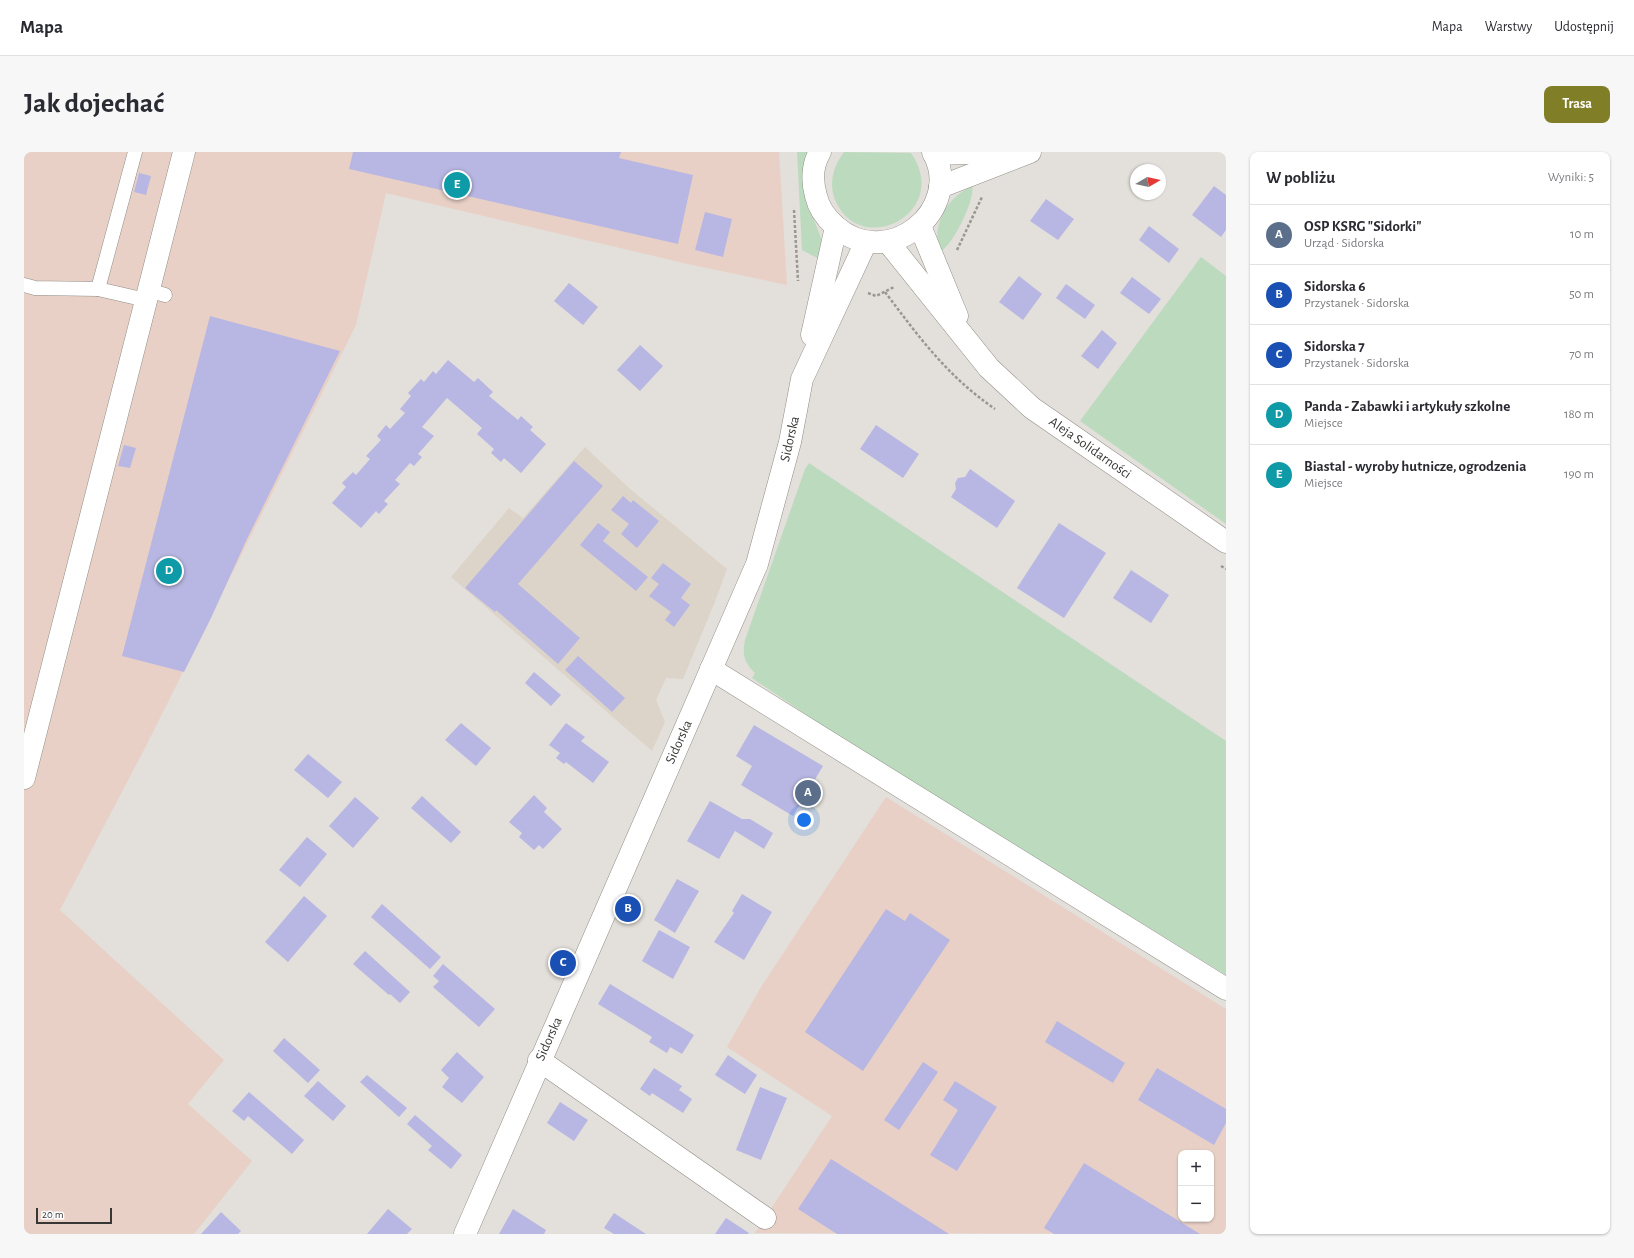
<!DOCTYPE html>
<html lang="pl">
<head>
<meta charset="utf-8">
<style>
	body { margin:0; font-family:"Alegreya Sans",sans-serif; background:#f7f7f7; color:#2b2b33 }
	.controls { position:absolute; right:12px; bottom:12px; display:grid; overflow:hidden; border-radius:8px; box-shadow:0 1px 3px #0004 }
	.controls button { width:36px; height:36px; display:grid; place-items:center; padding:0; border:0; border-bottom:1px solid #e1e1e2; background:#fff; color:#2b2b33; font:20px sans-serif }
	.compass { position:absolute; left:1106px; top:12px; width:36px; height:36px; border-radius:50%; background:#fff; box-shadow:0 1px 3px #0004; rotate:81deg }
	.scale { position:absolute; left:12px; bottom:10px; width:76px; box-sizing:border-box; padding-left:4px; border:2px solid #383735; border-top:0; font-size:11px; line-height:14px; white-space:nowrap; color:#383735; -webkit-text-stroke:3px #fff; paint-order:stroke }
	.you { position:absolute; left:780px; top:668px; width:14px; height:14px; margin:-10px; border:3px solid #fff; border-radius:50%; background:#1a73e8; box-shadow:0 0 0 6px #1a73e833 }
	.badge { display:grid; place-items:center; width:26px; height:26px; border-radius:50%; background:#807e26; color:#fff; font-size:13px; font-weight:700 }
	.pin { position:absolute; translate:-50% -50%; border:2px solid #fff; box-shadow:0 1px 4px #0006 }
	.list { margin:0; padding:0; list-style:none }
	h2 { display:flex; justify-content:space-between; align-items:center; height:52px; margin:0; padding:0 16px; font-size:17px }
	h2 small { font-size:13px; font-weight:400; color:#7c7c81 }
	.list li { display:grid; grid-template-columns:26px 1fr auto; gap:12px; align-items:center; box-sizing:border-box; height:60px; padding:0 16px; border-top:1px solid #e1e1e2 }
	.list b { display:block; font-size:15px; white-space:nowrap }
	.list p { margin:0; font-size:13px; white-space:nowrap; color:#7c7c81 }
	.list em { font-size:13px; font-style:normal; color:#7c7c81 }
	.map { position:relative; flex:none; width:1202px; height:1082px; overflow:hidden; border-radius:8px }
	header { display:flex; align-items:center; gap:24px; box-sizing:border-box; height:56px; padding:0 20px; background:#fff; border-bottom:1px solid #e1e1e2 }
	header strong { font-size:19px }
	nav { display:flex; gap:22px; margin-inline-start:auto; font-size:14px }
	.intro { display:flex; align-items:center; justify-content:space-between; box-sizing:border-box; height:96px; padding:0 24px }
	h1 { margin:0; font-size:28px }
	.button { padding:10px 18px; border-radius:8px; background:#807e26; color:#fff; font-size:14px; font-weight:700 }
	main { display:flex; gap:24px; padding:0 24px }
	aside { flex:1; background:#fff; border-radius:8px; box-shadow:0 1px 3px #0004 }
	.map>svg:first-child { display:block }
</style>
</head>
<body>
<header>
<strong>Mapa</strong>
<nav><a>Mapa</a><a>Warstwy</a><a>Udostępnij</a></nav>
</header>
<div class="intro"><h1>Jak dojechać</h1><a class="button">Trasa</a></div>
<main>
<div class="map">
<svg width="1202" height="1082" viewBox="0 0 1202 1082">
	<rect width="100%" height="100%" fill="#e3dfda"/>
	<path fill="#ddd4c9" d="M561 295 605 336 703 417 690 452 659 527 642 526 632 548 641 570 628 599 427 425 485 356 499 366Z"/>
	<g fill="#e8d0c6" fill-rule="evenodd">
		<path d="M0 0H755L763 133 664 112 362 41 332 173 123 592 36 758 200 908 164 952 228 1009 170 1082H0Z"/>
		<path d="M862 645 1202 857V1082L731 1081 808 964 703 895 737 835ZM1157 1001H1187V1067H1157Z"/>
	</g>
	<g fill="#bcdbbe">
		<path d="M773 0H786L782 48 797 86V108L778 98Z"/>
		<path d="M820 0 887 1C929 62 833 109 810 45 805 29 810 13 820 0Z"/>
		<path d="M948 34C952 46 928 96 915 100 908 72 922 46 948 34Z"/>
		<path d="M1177 105 1202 124V372L1056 269Z"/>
		<path d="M785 311 1202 589V823L821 589 728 526 731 521C720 510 718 503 721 488L781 317Z"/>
	</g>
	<g fill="#b8b7e3">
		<path d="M329 0H597L595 6 669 23 654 92 325 17Z"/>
		<path d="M115 21 127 24 122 43 110 40Z"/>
		<path d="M1190 34 1202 43V78L1197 85 1168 63Z"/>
		<path d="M1022 47 1050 67 1034 88 1006 69Z"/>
		<path d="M681 60 708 67 699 105 671 98Z"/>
		<path d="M1125 74 1155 97 1145 111 1115 88Z"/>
		<path d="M995 124 1018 142 999 168 975 150Z"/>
		<path d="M1108 125 1137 147 1125 162 1096 141Z"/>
		<path d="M545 131 574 155 559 173 530 149Z"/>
		<path d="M1042 132 1071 153 1061 167 1032 146Z"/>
		<path d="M186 164 316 199 222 389 187 466 160 520 98 504Z"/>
		<path d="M1078 178 1093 191 1074 217 1057 204Z"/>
		<path d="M616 193 639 214 616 239 593 218Z"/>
		<path d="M424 208 450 230 454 226 469 240 465 244 494 268 497 264 509 275 506 278 522 292 497 321 480 306 477 310 467 301 470 297 453 282 458 276 423 246 398 275 410 284 394 302 398 305 390 314 386 311 371 328 376 332 360 349 364 352 355 362 352 359 337 376 308 351 322 335 318 331 329 320 332 323 346 307 342 304 357 288 353 284 362 273 366 277 381 261 376 257 387 244 384 241 397 227 400 230 409 219 412 222Z"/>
		<path d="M852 273 895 302 879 326 836 297Z"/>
		<path d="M100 293 112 296 106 316 94 314Z"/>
		<path d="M550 309 579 334 494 432 556 486 534 512 472 458 471 460 441 436Z"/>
		<path d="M946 317 991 349 973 376 927 345 932 337 931 331 934 326 941 325Z"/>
		<path d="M599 344 607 351 609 348 635 369 613 396 597 382 605 372 587 358Z"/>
		<path d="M574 371 586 380 579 389 624 425 612 439 556 393Z"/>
		<path d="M1035 371 1082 401 1040 466 993 436Z"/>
		<path d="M639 411 667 432 657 446 666 453 650 475 641 468 647 460 625 444 635 432 627 426Z"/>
		<path d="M1107 418 1145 443 1127 471 1089 446Z"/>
		<path d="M554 504 601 546 588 560 541 518Z"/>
		<path d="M510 520 537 543 527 554 501 531Z"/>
		<path d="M437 571 467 596 452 614 421 588Z"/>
		<path d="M542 571 561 585 557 589 585 610 569 631 542 610 540 612 532 606 536 601 525 593Z"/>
		<path d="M730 573 799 614 769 664 717 633 728 614 712 604Z"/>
		<path d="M284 602 318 630 304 646 270 618Z"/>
		<path d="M510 643 523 656 520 660 538 677 519 697 515 693 510 698 495 685 498 681 485 670Z"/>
		<path d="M398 644 437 680 427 691 387 656Z"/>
		<path d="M331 645 355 666 329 696 305 674Z"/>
		<path d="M686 649 718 667H726L749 681 740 697 711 679 695 707 663 689Z"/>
		<path d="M283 685 303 702 276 735 255 718Z"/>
		<path d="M653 727 675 739 651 781 630 768Z"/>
		<path d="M718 742 748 760 720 808 690 790 710 761 708 759Z"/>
		<path d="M280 744 303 764 264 810 241 790Z"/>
		<path d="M358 752 417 805 406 817 347 765Z"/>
		<path d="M862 757 881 769 886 761 926 788 839 919 781 880Z"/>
		<path d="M635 778 666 795 649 827 618 809Z"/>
		<path d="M341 799 386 840 376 851 366 842 365 843 329 812Z"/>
		<path d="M419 812 471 857 455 875 409 835 415 829 409 824Z"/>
		<path d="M586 832 670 883 658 902 646 895 643 901 625 890 628 885 574 852Z"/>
		<path d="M1033 869 1101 911 1089 931 1021 890Z"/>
		<path d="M260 886 296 918 284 931 249 899Z"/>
		<path d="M433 900 460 925 438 951 418 935 425 926 417 918Z"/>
		<path d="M704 903 733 923 721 942 691 923Z"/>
		<path d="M899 910 914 920 875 978 860 968Z"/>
		<path d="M630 916 658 934 655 938 668 947 659 961 628 941 626 944 616 937Z"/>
		<path d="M1133 916 1202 957V971L1190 993 1114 948Z"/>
		<path d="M343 923 383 956 375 965 336 930Z"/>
		<path d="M294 929 322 954 309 969 280 944Z"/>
		<path d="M931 929 973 955 933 1019 906 1003 934 958 919 948Z"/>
		<path d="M736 935 763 946 737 1008 712 998Z"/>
		<path d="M225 940 280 988 268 1002 224 964 220 969 208 959Z"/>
		<path d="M536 950 564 968 550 989 523 971Z"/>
		<path d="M391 963 438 1003 427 1017 404 998 408 994 383 972Z"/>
		<path d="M807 1007 925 1082H813L774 1057Z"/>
		<path d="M1060 1011 1155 1069 1176 1082H1030L1020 1076Z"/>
		<path d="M364 1057 388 1077 383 1082H343Z"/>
		<path d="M489 1057 522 1078 520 1082H475Z"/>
		<path d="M197 1060 217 1079 214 1082H177Z"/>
		<path d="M590 1061 622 1082H590L580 1076Z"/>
		<path d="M702 1066 725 1081 724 1082H691Z"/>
	</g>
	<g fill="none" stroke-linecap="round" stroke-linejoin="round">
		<defs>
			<g id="lane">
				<path d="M0 133 11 136 74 137 122 148"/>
				<path d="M74 137 111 0"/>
				<path d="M124 138 141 143"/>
			</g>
			<g id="street">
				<path d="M910 2 981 0"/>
				<path d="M916 35 1006 0"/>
				<path d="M687 517 1202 837"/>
				<path d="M0 626 160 0"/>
				<path d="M515 908 741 1066"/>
			</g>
			<g id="secondary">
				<path d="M796 0C788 13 788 30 792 44 795 57 802 66 811 74 864 121 941 57 909 0"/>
				<path d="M896 74 933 164"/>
				<path d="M864 90 965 216 1008 256 1202 390"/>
				<path d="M788 183 812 75"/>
				<path d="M441 1082 733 412 766 290 778 227 842 90"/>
			</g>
		</defs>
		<use href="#lane" stroke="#918e89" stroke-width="15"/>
		<use href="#street" stroke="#918e89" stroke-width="23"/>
		<use href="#secondary" stroke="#918e89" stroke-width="23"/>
		<g stroke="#999793" stroke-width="2.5" stroke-dasharray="3 2" stroke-linecap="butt">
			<path d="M770 58 774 129"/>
			<path d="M933 98 958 45"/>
			<path d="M861 140C895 185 923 224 971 257"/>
			<path d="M844 141 852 144 870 135"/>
			<path d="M1197 414 1202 417"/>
		</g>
		<use href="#lane" stroke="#fff" stroke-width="14"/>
		<use href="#street" stroke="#fff" stroke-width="22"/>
		<use href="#secondary" stroke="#fff" stroke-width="22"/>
	</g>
	<g text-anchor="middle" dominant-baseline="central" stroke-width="3" stroke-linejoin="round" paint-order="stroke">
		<g font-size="14" fill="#383735" stroke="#fff">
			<text transform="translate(766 287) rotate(-77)">Sidorska</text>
			<text transform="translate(1066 296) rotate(35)">Aleja Solidarności</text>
			<text transform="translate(655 590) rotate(-66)">Sidorska</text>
			<text transform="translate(525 887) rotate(-66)">Sidorska</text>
		</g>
	</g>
</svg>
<div class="controls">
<button>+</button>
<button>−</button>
</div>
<svg class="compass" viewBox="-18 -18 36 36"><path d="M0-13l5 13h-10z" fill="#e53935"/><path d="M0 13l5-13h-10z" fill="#7c7c81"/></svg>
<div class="scale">20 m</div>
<div class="you"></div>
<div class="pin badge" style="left:784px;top:641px;background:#5c6f8a">A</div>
<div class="pin badge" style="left:604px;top:757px;background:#1a4fb4">B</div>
<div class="pin badge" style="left:539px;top:811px;background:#1a4fb4">C</div>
<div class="pin badge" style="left:145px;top:419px;background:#0f9aa8">D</div>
<div class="pin badge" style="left:433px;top:33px;background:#0f9aa8">E</div>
</div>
<aside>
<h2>W pobliżu<small>Wyniki: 5</small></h2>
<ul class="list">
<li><span class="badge" style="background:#5c6f8a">A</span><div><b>OSP KSRG &quot;Sidorki&quot;</b><p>Urząd · Sidorska</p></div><em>10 m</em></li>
<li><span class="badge" style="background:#1a4fb4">B</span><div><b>Sidorska 6</b><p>Przystanek · Sidorska</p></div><em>50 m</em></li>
<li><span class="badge" style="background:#1a4fb4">C</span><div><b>Sidorska 7</b><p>Przystanek · Sidorska</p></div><em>70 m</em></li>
<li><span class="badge" style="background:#0f9aa8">D</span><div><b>Panda - Zabawki i artykuły szkolne</b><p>Miejsce</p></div><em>180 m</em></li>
<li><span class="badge" style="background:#0f9aa8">E</span><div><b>Biastal - wyroby hutnicze, ogrodzenia</b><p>Miejsce</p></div><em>190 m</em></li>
</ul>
</aside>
</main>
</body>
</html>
